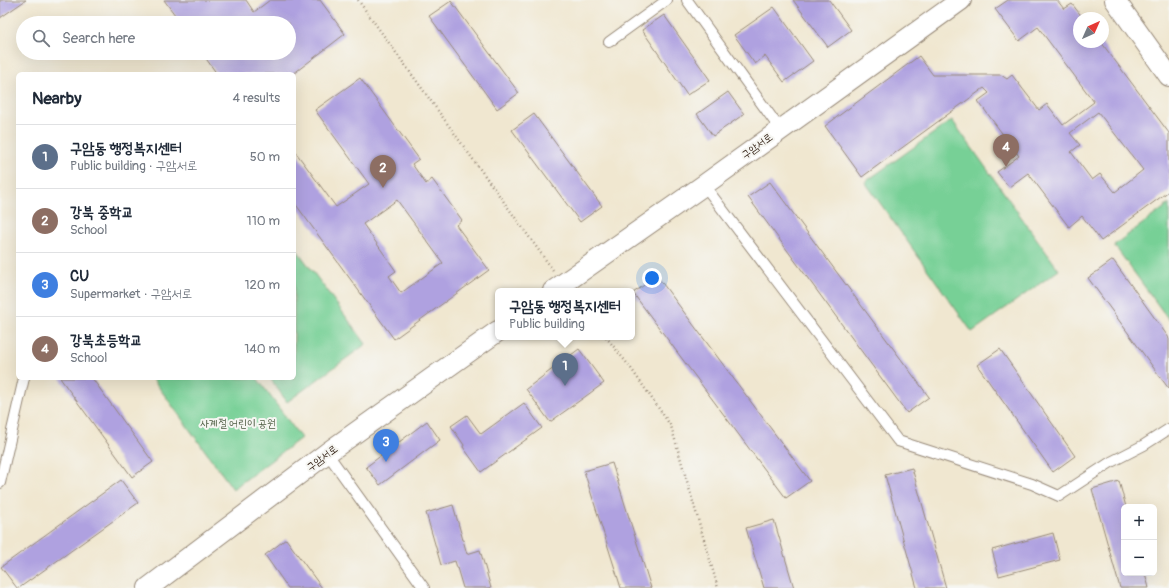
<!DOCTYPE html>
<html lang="en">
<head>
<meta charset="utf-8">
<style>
	body { margin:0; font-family:Pangolin,"Poor Story",sans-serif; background:#f6f6f7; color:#1f2937 }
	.controls { position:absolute; right:12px; bottom:12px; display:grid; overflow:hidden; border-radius:6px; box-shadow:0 4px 16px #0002 }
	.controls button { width:36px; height:36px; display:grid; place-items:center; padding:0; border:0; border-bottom:1px solid #e0e1e3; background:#fff; color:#1f2937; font:20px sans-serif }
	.compass { position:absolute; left:1073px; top:12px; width:36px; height:36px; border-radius:50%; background:#fff; box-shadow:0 4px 16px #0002; rotate:45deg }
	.you { position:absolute; left:652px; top:278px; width:14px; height:14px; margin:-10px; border:3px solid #fff; border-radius:50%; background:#1a73e8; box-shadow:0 0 0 6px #1a73e833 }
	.badge { display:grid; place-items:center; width:26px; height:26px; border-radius:50%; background:#1a73e8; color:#fff; font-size:13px; font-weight:700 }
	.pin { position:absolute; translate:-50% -33px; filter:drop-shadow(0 1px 2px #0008) }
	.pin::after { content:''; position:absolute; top:21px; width:14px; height:12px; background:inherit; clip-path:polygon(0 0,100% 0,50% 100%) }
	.popup { position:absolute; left:495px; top:288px; width:140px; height:52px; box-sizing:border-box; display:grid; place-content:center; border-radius:6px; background:#fff; filter:drop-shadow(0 1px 3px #0005); font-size:13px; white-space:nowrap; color:#747a83 }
	.popup b { font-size:15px; color:#1f2937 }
	.popup::after { content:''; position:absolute; left:50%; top:100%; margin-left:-8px; border:8px solid transparent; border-top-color:#fff }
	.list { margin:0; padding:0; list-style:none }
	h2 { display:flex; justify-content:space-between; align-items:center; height:52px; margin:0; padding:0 16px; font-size:17px }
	h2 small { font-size:13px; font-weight:400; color:#747a83 }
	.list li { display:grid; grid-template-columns:26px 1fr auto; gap:12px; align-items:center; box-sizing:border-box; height:64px; padding:0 16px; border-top:1px solid #e0e1e3 }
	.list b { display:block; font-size:15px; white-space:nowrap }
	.list p { margin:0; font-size:13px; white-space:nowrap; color:#747a83 }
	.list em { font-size:13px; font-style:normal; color:#747a83 }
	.icon { flex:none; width:22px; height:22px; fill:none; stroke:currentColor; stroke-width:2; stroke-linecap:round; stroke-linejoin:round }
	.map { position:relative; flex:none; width:1169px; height:588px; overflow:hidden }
	.search { position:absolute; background:#fff; box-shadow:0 4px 16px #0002; left:16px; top:16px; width:280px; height:44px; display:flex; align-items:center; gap:10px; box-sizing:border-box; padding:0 14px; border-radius:22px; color:#747a83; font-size:15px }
	.panel { position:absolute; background:#fff; box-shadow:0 4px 16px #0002; left:16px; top:72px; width:280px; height:308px; border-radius:6px }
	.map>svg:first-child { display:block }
</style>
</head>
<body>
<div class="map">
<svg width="1169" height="588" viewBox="0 0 1169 588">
	<rect width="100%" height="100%" fill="#f6f6f2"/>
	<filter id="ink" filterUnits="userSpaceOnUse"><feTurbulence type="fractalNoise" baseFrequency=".025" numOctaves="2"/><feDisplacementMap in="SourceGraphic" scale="8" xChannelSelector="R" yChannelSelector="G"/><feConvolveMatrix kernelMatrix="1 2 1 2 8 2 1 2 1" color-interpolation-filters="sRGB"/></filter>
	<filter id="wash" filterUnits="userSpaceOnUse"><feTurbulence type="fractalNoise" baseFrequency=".012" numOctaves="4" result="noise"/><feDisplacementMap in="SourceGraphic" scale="16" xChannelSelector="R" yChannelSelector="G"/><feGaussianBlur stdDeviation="0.9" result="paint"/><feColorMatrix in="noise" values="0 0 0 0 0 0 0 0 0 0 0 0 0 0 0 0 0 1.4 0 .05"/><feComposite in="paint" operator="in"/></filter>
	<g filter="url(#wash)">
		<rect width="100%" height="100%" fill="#f0e7d0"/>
		<g fill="#77d096" stroke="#597d5a">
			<path d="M952 120 1059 270 972 332 865 182Z"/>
			<path d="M1169 204V320L1114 245Z"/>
			<path d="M294 246 366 344 287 402 270 378H294Z"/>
			<path d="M152 378H257L301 438 233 489Z"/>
		</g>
		<g id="blocks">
			<g fill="#afa1e0" fill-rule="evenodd">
				<path d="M0 0H26L0 18Z"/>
				<path d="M164 0H246L254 12 270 0H320L345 34 293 74H217L202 53H289V23H181Z"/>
				<path d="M793 0H829L851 30 828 47Z"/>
				<path d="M1008 0H1057L1064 9 1072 4 1083 18H1079V42H1101L1169 133V191L1101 241 1082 216 1069 227 1028 173 1009 187 997 172 1019 156 978 101 989 93 984 88 862 177 825 126 919 56 933 75H1001L1007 79 1012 75 1039 110 1047 104 1063 125 1094 102 1038 27 1019 41 995 9ZM1098 112 1143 170 1115 192 1100 174 1092 180 1071 152 1080 145 1070 133Z"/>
				<path d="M451 1 519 93 497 109 429 16Z"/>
				<path d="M774 7 813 61 784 82 765 56 755 64 734 35Z"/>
				<path d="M664 15 710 80 687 95 642 30Z"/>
				<path d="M360 78 419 159 412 164 426 184 432 179 462 220 456 225 489 270 394 339 294 202V150L336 207 369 184 315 110ZM397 200 443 263 401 293 389 276 396 271 363 224Z"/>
				<path d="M728 92 744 114 713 136 697 114Z"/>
				<path d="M534 114 602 206 580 222 512 130Z"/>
				<path d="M770 182 929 397 907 413 748 197Z"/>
				<path d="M1113 260 1169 338V389L1088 278Z"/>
				<path d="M657 276 810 481 786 498 633 293Z"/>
				<path d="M579 349 604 383 550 422 526 389Z"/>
				<path d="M1000 349 1075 456 1053 472 977 365Z"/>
				<path d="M60 378H92L153 462 132 477Z"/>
				<path d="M524 403 542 428 481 472 463 447 464 445 451 426 467 415 481 434Z"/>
				<path d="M427 421 440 440 380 485 366 467Z"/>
				<path d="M612 463 651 588H621L584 471Z"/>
				<path d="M912 468 946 588H917L885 475Z"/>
				<path d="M121 480 138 503 19 588H17L1 567Z"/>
				<path d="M1119 481 1126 507H1124V573H1145L1149 588H1120L1092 489Z"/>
				<path d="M453 505 467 554 480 550 491 588H463L455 561 441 565 426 513Z"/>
				<path d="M774 520 794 588H764L746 528Z"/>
				<path d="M1053 533 1060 560 999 576 992 550Z"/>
				<path d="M286 539 322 588H288L265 555Z"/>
			</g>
		</g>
	</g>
	<g filter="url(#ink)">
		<use href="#blocks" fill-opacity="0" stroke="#968877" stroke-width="1"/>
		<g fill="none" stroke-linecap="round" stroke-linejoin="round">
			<defs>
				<g id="service">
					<path d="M687 0 780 129"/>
					<path d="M609 42 667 0"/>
					<path d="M704 185 898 441 1032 484 1059 496 1111 462 1144 445 1169 429"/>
					<path d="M327 453 424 588"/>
					<path d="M0 483 24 378"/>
				</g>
				<g id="minor">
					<path d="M1115 0 1169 76"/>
					<path d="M553 291 704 185 961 0"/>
					<path d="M148 588 327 453 498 331"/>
				</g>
			</defs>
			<use href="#service" stroke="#968877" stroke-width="12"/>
			<use href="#minor" stroke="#968877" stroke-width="22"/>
			<g stroke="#968877" stroke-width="2.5" stroke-dasharray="1 3" stroke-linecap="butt">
				<path d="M358 0 553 270"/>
				<path d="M606 337 630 367 671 426 718 588"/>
			</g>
			<use href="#service" stroke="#fff" stroke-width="10"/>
			<use href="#minor" stroke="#fff" stroke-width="20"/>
		</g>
	</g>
	<g text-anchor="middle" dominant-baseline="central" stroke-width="4" stroke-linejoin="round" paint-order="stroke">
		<g font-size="11" fill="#3b2a1e" stroke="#f6f6f2">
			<text transform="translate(757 146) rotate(-36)">구암서로</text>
			<text transform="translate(322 458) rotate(-37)">구암서로</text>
		</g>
		<g font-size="11" fill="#4d5c42" stroke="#f6f6f2">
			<text x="238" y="423">사계절 어린이 공원</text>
		</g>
	</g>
</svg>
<div class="controls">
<button>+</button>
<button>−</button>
</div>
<svg class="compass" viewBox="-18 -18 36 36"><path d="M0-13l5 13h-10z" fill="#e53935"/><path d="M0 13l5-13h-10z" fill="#747a83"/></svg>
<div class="you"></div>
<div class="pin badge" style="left:565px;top:386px;background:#5c6f8a">1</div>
<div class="popup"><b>구암동 행정복지센터</b>Public building</div>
<div class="pin badge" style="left:383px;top:188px;background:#8d6e63">2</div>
<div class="pin badge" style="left:386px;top:462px;background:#3f7fe0">3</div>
<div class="pin badge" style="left:1006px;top:167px;background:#8d6e63">4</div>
<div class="search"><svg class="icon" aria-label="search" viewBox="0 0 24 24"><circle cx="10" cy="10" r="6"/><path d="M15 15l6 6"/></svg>Search here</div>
<section class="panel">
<h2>Nearby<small>4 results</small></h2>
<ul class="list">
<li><span class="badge" style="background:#5c6f8a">1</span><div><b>구암동 행정복지센터</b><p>Public building · 구암서로</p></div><em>50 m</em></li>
<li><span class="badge" style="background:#8d6e63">2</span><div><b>강북 중학교</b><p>School</p></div><em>110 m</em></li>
<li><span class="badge" style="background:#3f7fe0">3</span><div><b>CU</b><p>Supermarket · 구암서로</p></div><em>120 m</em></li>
<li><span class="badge" style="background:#8d6e63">4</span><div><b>강북초등학교</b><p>School</p></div><em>140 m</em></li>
</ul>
</section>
</div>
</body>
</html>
